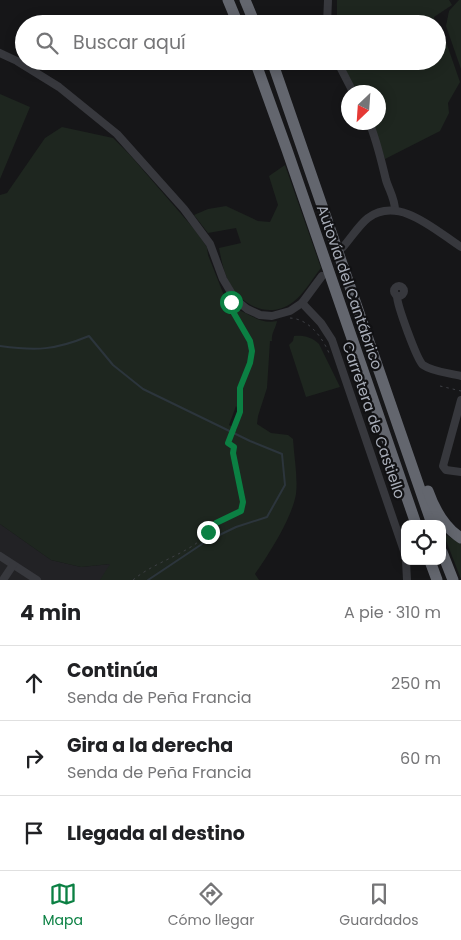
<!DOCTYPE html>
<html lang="es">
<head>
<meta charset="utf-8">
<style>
	body { margin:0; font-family:Poppins,sans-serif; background:#f2f2f2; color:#202124 }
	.controls { position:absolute; right:15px; bottom:15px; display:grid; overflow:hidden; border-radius:10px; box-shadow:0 2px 12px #0003 }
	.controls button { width:45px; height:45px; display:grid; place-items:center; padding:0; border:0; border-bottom:1px solid #e0e0e0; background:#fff; color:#202124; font:25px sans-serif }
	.compass { position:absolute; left:341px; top:85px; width:45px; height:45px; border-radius:50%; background:#fff; box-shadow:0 2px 12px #0003; rotate:205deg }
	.stop { position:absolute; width:15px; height:15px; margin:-11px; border:4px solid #0b8043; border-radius:50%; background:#fff }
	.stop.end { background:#0b8043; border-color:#fff; box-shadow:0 1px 5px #0008 }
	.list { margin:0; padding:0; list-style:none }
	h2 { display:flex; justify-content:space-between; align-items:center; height:65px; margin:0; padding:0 20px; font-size:21px }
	h2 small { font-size:16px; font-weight:400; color:#757577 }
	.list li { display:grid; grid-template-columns:32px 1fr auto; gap:15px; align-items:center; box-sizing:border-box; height:75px; padding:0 20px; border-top:1px solid #e0e0e0 }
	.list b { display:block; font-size:19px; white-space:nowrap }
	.list p { margin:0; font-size:16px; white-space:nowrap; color:#757577 }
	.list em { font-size:16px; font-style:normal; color:#757577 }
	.icon { flex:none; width:28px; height:28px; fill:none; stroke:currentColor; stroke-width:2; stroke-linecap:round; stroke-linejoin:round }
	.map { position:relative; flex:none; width:461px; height:580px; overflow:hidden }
	.search { position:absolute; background:#fff; box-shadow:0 2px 12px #0003; left:15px; right:15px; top:15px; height:55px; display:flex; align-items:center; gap:12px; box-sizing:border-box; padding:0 18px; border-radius:28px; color:#757577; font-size:19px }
	.sheet { height:290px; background:#fff }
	nav { display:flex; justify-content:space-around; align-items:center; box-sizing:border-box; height:70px; border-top:1px solid #e0e0e0; background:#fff; font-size:14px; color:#757577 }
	nav a { display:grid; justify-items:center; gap:2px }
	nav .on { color:#0b8043 }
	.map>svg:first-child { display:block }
</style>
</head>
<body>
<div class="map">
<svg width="461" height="580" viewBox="0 0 461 580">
	<rect width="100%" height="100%" fill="#161618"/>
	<path fill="#222225" d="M0 524 51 560 81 567 110 564 111 580H0Z"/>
	<g fill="#1e261f" fill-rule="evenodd">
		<path d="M337 0H449L452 5 434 17 435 24H337Z"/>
		<path d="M459 0H461V69L446 26 449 11Z"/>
		<path d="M437 36H444L460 82 448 103 449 113 440 131 385 159 373 123 378 122V92H357L339 61H437Z"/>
		<path d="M0 94 30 107 0 179Z"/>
		<path d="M62 127 113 138 130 155 195 230 207 247 208 255 229 308C247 309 256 325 277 321 276 328 271 333 272 341H270L267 388 258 416 257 424 271 433 288 435 293 439C294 457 298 477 296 494 292 518 269 554 255 574L259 580H100L110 564 81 567 51 560 0 524V195L7 193 45 138ZM236 406 238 410 237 430 229 425Z"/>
		<path d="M285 165 321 268C313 278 303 295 293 302 268 321 238 304 227 278 223 269 221 258 219 248L241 243 236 228 208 233 194 215 208 209 226 206 258 221 270 222 278 205 269 176Z"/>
		<path d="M294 336C303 335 312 337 319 344L340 387 306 397 289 345 293 341Z"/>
		<path d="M443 533 461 544V579Z"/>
	</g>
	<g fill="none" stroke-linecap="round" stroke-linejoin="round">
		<path stroke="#2c353c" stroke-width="2" d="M0 346C37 351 55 350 89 336L113 365 143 389 250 441 282 454 285 485 267 517 236 527 205 542 148 580"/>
		<g stroke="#3d3f44" stroke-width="1" stroke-dasharray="2.5 4" stroke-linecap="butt">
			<path d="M290 318C309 319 322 337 329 353"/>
			<path d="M440 386 461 391"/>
			<path d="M133 580C151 565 174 558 194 545 203 539 208 529 217 523 226 516 241 516 243 503L233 453 234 447 228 443 240 412V388L250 363 252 351 250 341 232 310 231 305"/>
		</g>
		<g stroke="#37383d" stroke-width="8">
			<path d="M327 24 328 0"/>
			<path d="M0 53 17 61 59 87 117 134 184 209 210 244 223 279 235 299 247 309 260 315 272 316 290 311 302 303 322 276"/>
			<path d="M337 61 353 92"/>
			<path d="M369 122C377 141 381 160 386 180 389 190 395 199 395 210"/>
			<path d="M343 247C351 238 359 225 368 218 399 195 436 231 461 247"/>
			<circle cx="399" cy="291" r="5"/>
			<path d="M397 296C397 305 417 360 423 365 433 372 450 373 461 376"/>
			<path d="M302 303 321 323 332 340 405 554"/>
			<path d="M461 400 443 466 446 470 461 472"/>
			<path d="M0 556 37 580"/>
			<path d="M406 561 407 580"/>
			<path d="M3 580 13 565"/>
		</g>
		<g stroke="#63666e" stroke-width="11">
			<path d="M228 0 238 24"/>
			<path d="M245 0 255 24"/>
			<path d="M255 61 287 150 416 524"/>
			<path d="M272 61 432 524"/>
			<path d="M428 491C434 508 445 528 461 538"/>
			<path d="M442 552 453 580"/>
			<path d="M430 561 437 580"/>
		</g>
	</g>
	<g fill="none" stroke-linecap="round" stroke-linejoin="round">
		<path stroke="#0b8043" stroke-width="6" d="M208 532 216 523 241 511 243 502 233 453 234 447 228 443 240 412V388L250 363 252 351 250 341 232 310 231 302"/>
	</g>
	<g text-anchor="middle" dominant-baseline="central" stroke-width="4.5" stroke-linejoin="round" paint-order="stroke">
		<g font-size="15" fill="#a8adb8" stroke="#111113">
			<text transform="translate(350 287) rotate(71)">Autovía del Cantábrico</text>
			<text transform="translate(374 420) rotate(71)">Carretera de Castiello</text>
		</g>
	</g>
</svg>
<div class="controls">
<button><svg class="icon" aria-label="locate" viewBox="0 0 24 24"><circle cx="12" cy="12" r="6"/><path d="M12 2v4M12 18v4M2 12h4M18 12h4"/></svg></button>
</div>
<svg class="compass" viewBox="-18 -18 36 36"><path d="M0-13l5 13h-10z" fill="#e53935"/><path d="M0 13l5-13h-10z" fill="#757577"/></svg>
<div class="stop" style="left:231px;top:302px"></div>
<div class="stop end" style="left:208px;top:532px"></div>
<div class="search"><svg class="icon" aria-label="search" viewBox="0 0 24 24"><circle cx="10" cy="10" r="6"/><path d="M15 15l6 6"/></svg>Buscar aquí</div>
</div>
<section class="sheet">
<h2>4 min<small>A pie · 310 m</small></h2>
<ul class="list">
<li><svg class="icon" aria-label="ahead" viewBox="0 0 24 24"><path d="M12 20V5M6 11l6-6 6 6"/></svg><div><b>Continúa</b><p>Senda de Peña Francia</p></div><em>250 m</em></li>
<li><svg class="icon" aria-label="right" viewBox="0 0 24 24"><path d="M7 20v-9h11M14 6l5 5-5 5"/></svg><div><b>Gira a la derecha</b><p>Senda de Peña Francia</p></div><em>60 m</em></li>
<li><svg class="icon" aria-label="arrive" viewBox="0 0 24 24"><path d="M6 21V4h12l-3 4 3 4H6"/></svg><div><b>Llegada al destino</b></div></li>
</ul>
</section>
<nav>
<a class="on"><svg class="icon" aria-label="map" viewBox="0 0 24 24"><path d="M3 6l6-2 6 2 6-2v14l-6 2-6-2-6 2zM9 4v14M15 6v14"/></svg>Mapa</a>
<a><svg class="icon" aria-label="directions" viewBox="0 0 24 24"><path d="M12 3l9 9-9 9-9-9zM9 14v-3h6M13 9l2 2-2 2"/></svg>Cómo llegar</a>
<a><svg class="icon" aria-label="saved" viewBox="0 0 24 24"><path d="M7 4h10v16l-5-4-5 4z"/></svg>Guardados</a>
</nav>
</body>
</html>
